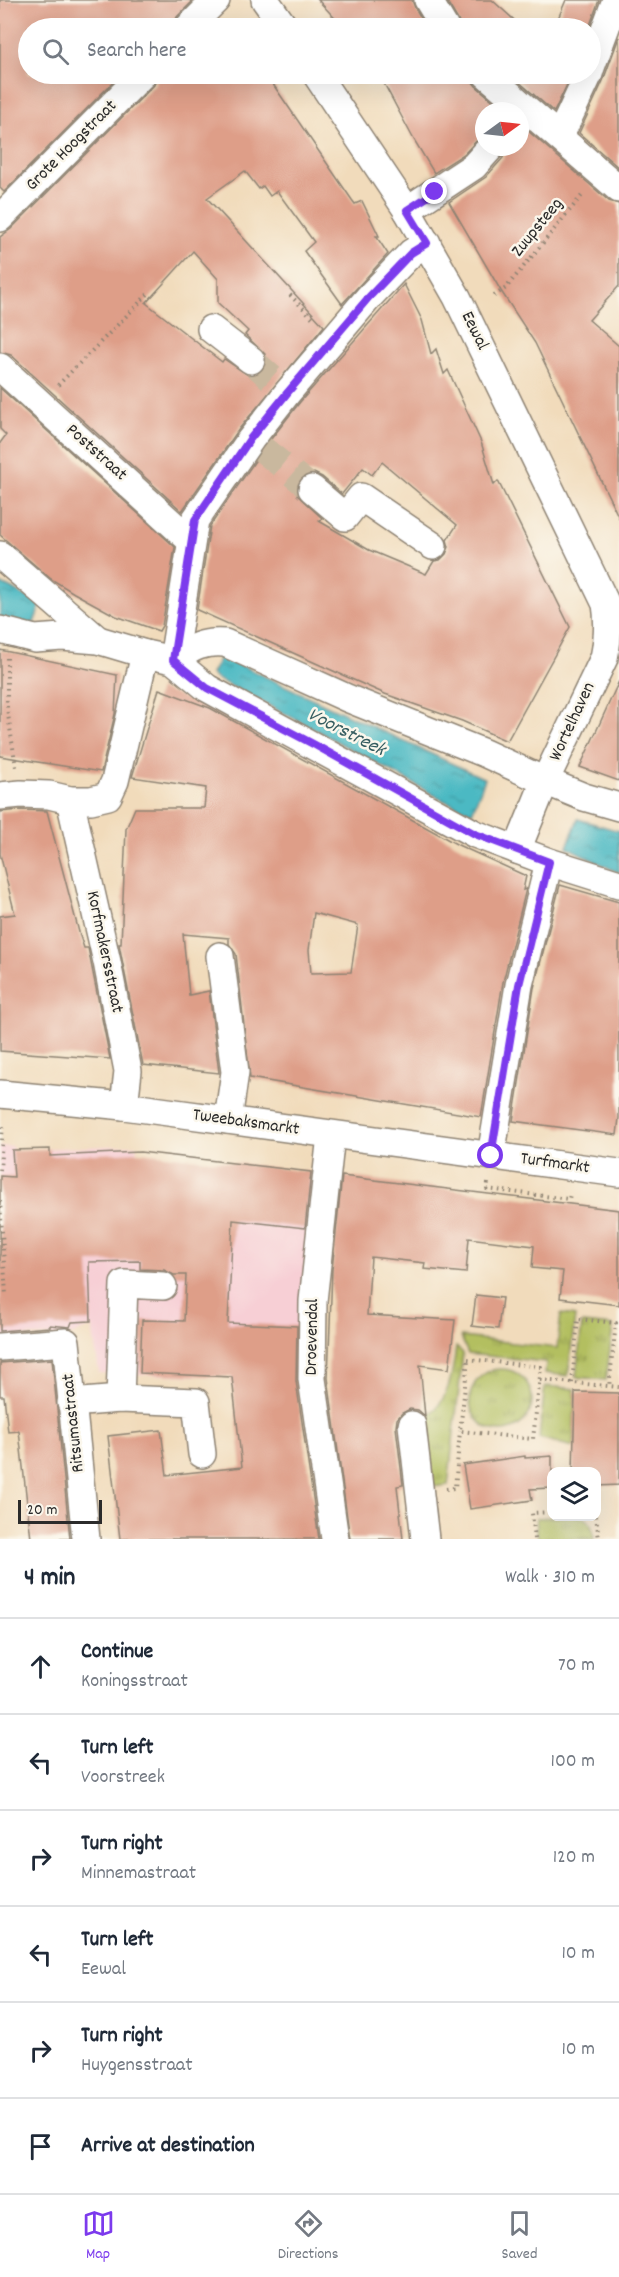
<!DOCTYPE html>
<html lang="en">
<head>
<meta charset="utf-8">
<style>
	body { margin:0; font-family:Dekko,sans-serif; background:#f6f6f7; color:#1f2937 }
	.controls { position:absolute; right:18px; bottom:18px; display:grid; overflow:hidden; border-radius:12px; box-shadow:0 6px 24px #0002 }
	.controls button { width:54px; height:54px; display:grid; place-items:center; padding:0; border:0; border-bottom:2px solid #e0e1e3; background:#fff; color:#1f2937; font:30px sans-serif }
	.compass { position:absolute; left:475px; top:102px; width:54px; height:54px; border-radius:50%; background:#fff; box-shadow:0 6px 24px #0002; rotate:75deg }
	.scale { position:absolute; left:18px; bottom:15px; width:84px; box-sizing:border-box; padding-left:6px; border:3px solid #2b2b2b; border-top:0; font-size:16px; line-height:21px; white-space:nowrap; color:#2b2b2b; -webkit-text-stroke:4px #fbf7ec; paint-order:stroke }
	.stop { position:absolute; width:18px; height:18px; margin:-14px; border:4px solid #7c3aed; border-radius:50%; background:#fff }
	.stop.end { background:#7c3aed; border-color:#fff; box-shadow:0 2px 6px #0008 }
	.list { margin:0; padding:0; list-style:none }
	h2 { display:flex; justify-content:space-between; align-items:center; height:78px; margin:0; padding:0 24px; font-size:26px }
	h2 small { font-size:20px; font-weight:400; color:#747a83 }
	.list li { display:grid; grid-template-columns:39px 1fr auto; gap:18px; align-items:center; box-sizing:border-box; height:96px; padding:0 24px; border-top:2px solid #e0e1e3 }
	.list b { display:block; font-size:22px; white-space:nowrap }
	.list p { margin:0; font-size:20px; white-space:nowrap; color:#747a83 }
	.list em { font-size:20px; font-style:normal; color:#747a83 }
	.icon { flex:none; width:33px; height:33px; fill:none; stroke:currentColor; stroke-width:2; stroke-linecap:round; stroke-linejoin:round }
	.map { position:relative; flex:none; width:619px; height:1539px; overflow:hidden }
	.search { position:absolute; background:#fff; box-shadow:0 6px 24px #0002; left:18px; right:18px; top:18px; height:66px; display:flex; align-items:center; gap:15px; box-sizing:border-box; padding:0 21px; border-radius:33px; color:#747a83; font-size:22px }
	.sheet { height:654px; background:#fff }
	nav { display:flex; justify-content:space-around; align-items:center; box-sizing:border-box; height:84px; border-top:2px solid #e0e1e3; background:#fff; font-size:16px; color:#747a83 }
	nav a { display:grid; justify-items:center; gap:3px }
	nav .on { color:#7c3aed }
	.map>svg:first-child { display:block }
</style>
</head>
<body>
<div class="map">
<svg width="619" height="1539" viewBox="0 0 619 1539">
	<defs>
		<pattern id="grass-tufts" width="24" height="20" patternUnits="userSpaceOnUse" patternTransform="scale(1.5)"><rect width="24" height="20" fill="#b3bf61"/><path d="M3 7l-1-3M5 7V3M7 7l1-3M15 17l-1-3M17 17v-4M19 17l1-3" fill="none" stroke="#929b50"/></pattern>
		<pattern id="water-ripples" width="26" height="14" patternUnits="userSpaceOnUse" patternTransform="scale(1.5)"><rect width="26" height="14" fill="#4bb9c3"/><path d="M2 4q2-2 4 0t4 0M15 11q2-2 4 0t4 0" fill="none" stroke="#3f979f"/></pattern>
	</defs>
	<rect width="100%" height="100%" fill="#fbf7ec"/>
	<filter id="ink" filterUnits="userSpaceOnUse"><feTurbulence type="fractalNoise" baseFrequency=".0167" numOctaves="2"/><feDisplacementMap in="SourceGraphic" scale="12" xChannelSelector="R" yChannelSelector="G"/><feConvolveMatrix kernelMatrix="1 2 1 2 8 2 1 2 1" color-interpolation-filters="sRGB"/></filter>
	<filter id="wash" filterUnits="userSpaceOnUse"><feTurbulence type="fractalNoise" baseFrequency=".008" numOctaves="4" result="noise"/><feDisplacementMap in="SourceGraphic" scale="24" xChannelSelector="R" yChannelSelector="G"/><feGaussianBlur stdDeviation="1.35" result="paint"/><feColorMatrix in="noise" values="0 0 0 0 0 0 0 0 0 0 0 0 0 0 0 0 0 1.4 0 .05"/><feComposite in="paint" operator="in"/></filter>
	<g filter="url(#wash)">
		<rect width="100%" height="100%" fill="#f1dbbb"/>
		<path fill="#f7cfd5" d="M136 1145 137 1152 316 1173 299 1380H295V1384L233 1390 231 1377 99 1373 92 1327 68 1336 0 1337V1147L12 1146V1150Z"/>
		<g fill="url(#grass-tufts)" stroke="#6f7546" stroke-width="1.5">
			<path d="M561 1314 575 1316 568 1376 545 1373 546 1362 468 1354 461 1337 557 1348Z"/>
			<path d="M582 1323 613 1326 606 1380 576 1377Z"/>
			<path d="M456 1347 463 1353 448 1485 433 1487 426 1416C449 1404 453 1370 456 1347Z"/>
			<circle cx="501" cy="1400" r="31"/>
			<path d="M545 1386 575 1389 573 1447 539 1438Z"/>
			<path d="M557 1517C581 1516 591 1511 594 1539H538L536 1518Z"/>
		</g>
		<g fill="url(#water-ripples)" stroke="#3b7277" stroke-width="1.5">
			<path d="M0 583 41 604 32 628 0 617Z"/>
			<path d="M221 656 485 779 472 812 445 801 307 725 215 678 211 674Z"/>
			<path d="M578 819 619 831V873L567 847Z"/>
		</g>
		<g id="blocks">
			<g fill="#de9e88" fill-rule="evenodd">
				<path d="M0 0H189L192 2 177 17 173 28H28V74H121L4 192 0 188Z"/>
				<path d="M318 0H412L415 8 427 28H344Z"/>
				<path d="M446 0H492L523 28H461L458 20Z"/>
				<path d="M566 0H599L589 28H554Z"/>
				<path d="M619 37V168L579 133 603 81Z"/>
				<path d="M158 74H266L352 200 355 204 362 201 379 236H376L388 254 342 304 304 251 314 242 277 191 270 196 263 186 259 189 245 171 207 198 324 326 239 429 182 511 11 355 0 352V237L11 229 154 85ZM193 251 218 279V303L248 331 245 335 265 354 266 363 263 370 257 374 248 375 224 359 222 362 146 303Z"/>
				<path d="M379 74H471V80L476 86 505 111H484V133L464 154 434 173 413 138Z"/>
				<path d="M510 74H572L554 112Z"/>
				<path d="M520 124 609 201 619 204V286L589 320 619 346V518L535 343 501 291 449 202 486 177 503 158 506 147H520Z"/>
				<path d="M404 284 422 320 431 354 436 349 444 374 448 370 481 442 494 485 498 481 570 627 507 741 462 721 385 694 197 610 210 526 264 448 300 402ZM382 462 457 525 447 540 449 547 446 554 440 560 434 561 426 574 369 550 319 521 322 518 297 495V486L300 478 306 474 314 473 322 477 342 494 363 468 372 475Z"/>
				<path d="M0 388 175 547 162 626 159 631 116 616 74 593 51 579 0 535V443L6 435 0 429Z"/>
				<path d="M0 650 117 675 115 714 101 772 0 756Z"/>
				<path d="M619 681V781L580 767Z"/>
				<path d="M159 689 210 708 458 845 526 876 523 890 526 889 503 982 481 1117 250 1078 236 954 229 944V938L183 934 189 995 209 991 219 1073 143 1065 119 944H121L126 829 135 808H204L206 788 132 777ZM314 913 358 925 351 972 311 973 309 950Z"/>
				<path d="M21 810 47 811 80 936 84 948H88L110 1059 0 1051V916L15 914 0 854V812Z"/>
				<path d="M560 885 619 902V1118L617 1135 513 1121 534 988Z"/>
				<path d="M50 1149V1156L140 1152 311 1172 305 1228 233 1220 228 1323 297 1326 296 1381 319 1539H120L108 1436 161 1430 167 1475 242 1467 232 1377 140 1373 142 1320 184 1321 186 1275H174L164 1270 140 1269V1261L89 1262 91 1321 72 1322 70 1327 50 1325V1327L0 1331V1176L14 1177 12 1150Z"/>
				<path d="M342 1176 619 1210V1305L560 1298 563 1271 532 1268 534 1246 469 1238 466 1273 424 1269 425 1263 371 1257 367 1315 455 1320 449 1369 420 1365 425 1416 418 1410 410 1409 402 1413 397 1419 396 1427 403 1485 397 1486 403 1539H350L328 1378 332 1270Z"/>
				<path d="M476 1295 502 1298 498 1329 472 1326Z"/>
				<path d="M52 1359 70 1539H31L19 1431 8 1432 4 1396H0V1363Z"/>
				<path d="M575 1392 619 1393V1485L597 1486V1472H573Z"/>
				<path d="M525 1456V1458L552 1456V1488L530 1489 532 1500 470 1509 463 1465Z"/>
			</g>
		</g>
	</g>
	<g filter="url(#ink)">
		<use href="#blocks" fill-opacity="0" stroke="#8e8373" stroke-width="1.5"/>
		<g fill="none" stroke-linecap="round" stroke-linejoin="round">
			<g stroke="#c9b89e" stroke-width="27" stroke-dasharray="27 14" stroke-linecap="butt">
				<path d="M251 360 278 384"/>
				<path d="M261 448 312 489"/>
			</g>
			<defs>
				<g id="minor">
					<path d="M265 0 285 28"/>
					<path d="M428 0 445 28"/>
					<path d="M188 28 216 0"/>
					<path d="M590 70 616 0"/>
					<path d="M316 74 407 210 457 297 606 604C609 623 608 639 604 658L545 781 517 850"/>
					<path d="M486 74 619 189"/>
					<path d="M560 136 589 74"/>
					<path d="M407 210 474 166 491 147"/>
					<path d="M0 218 143 74"/>
					<path d="M211 329 251 360"/>
					<path d="M0 367 190 540"/>
					<path d="M312 489 345 517 361 497 433 546"/>
					<path d="M0 555 98 640"/>
					<path d="M0 630 35 639 62 637 98 640 145 654 173 660 207 688 475 834 549 862 619 884"/>
					<path d="M173 660 195 520 251 439 288 392 369 297 411 253 427 243"/>
					<path d="M173 660C192 648 202 641 225 643L347 698 484 753 545 781 584 797 619 807"/>
					<path d="M0 796 21 794 49 795 70 800H91L108 796 115 781 145 654"/>
					<path d="M70 800 107 962 128 1071 124 1106"/>
					<path d="M220 956 235 1072 228 1120"/>
					<path d="M0 1094 124 1106 619 1173"/>
					<path d="M331 1135 313 1301 312 1379 335 1539"/>
					<path d="M491 1156 519 985 549 862"/>
					<path d="M0 1347 66 1342 86 1539"/>
					<path d="M120 1399 124 1284 163 1286"/>
					<path d="M71 1403 120 1399 196 1402 202 1454"/>
					<path d="M412 1425 425 1539"/>
				</g>
			</defs>
			<use href="#minor" stroke="#8e8373" stroke-width="30"/>
			<g stroke="#8e8373" stroke-width="4" stroke-dasharray="1.5 4.5" stroke-linecap="butt">
				<path d="M290 295 314 319"/>
				<path d="M494 296 506 288 584 193"/>
				<path d="M58 385 150 292"/>
				<path d="M7 658V708L16 767"/>
				<path d="M0 1170 3 1123"/>
				<path d="M488 1183 487 1189 569 1199 570 1194"/>
				<path d="M0 1201 6 1295"/>
				<path d="M468 1359 541 1367 533 1439 460 1431Z"/>
				<path d="M540 1380 619 1387"/>
				<path d="M572 1383 578 1319 616 1323 609 1387"/>
				<path d="M446 1489 455 1488 460 1431"/>
				<path d="M596 1516 599 1539"/>
				<path d="M535 1539 532 1513 552 1512"/>
			</g>
			<use href="#minor" stroke="#fff" stroke-width="27"/>
		</g>
	</g>
	<g fill="none" stroke-linecap="round" stroke-linejoin="round" filter="url(#ink)">
		<path stroke="#7c3aed" stroke-width="8" d="M435 192 407 210 427 243 411 253 369 297 288 392 250 439 195 520 173 660 207 688 315 745 475 834 549 862 519 985 491 1156"/>
	</g>
	<g text-anchor="middle" dominant-baseline="central" stroke-width="5" stroke-linejoin="round" paint-order="stroke">
		<g font-size="18" fill="#2b2b2b" stroke="#fbf7ec">
			<text transform="translate(72 146) rotate(-45)">Grote Hoogstraat</text>
			<text transform="translate(538 228) rotate(-51)">Zuupsteeg</text>
			<text transform="translate(474 331) rotate(64)">Eewal</text>
			<text transform="translate(96 453) rotate(42)">Poststraat</text>
			<text transform="translate(573 722) rotate(-65)">Wortelhaven</text>
			<text transform="translate(104 952) rotate(78)">Korfmakersstraat</text>
			<text transform="translate(246 1123) rotate(8)">Tweebaksmarkt</text>
			<text transform="translate(555 1164) rotate(8)">Turfmarkt</text>
			<text transform="translate(313 1337) rotate(-89)">Droevendal</text>
			<text transform="translate(74 1423) rotate(-96)">Ritsumastraat</text>
		</g>
		<g font-size="20" font-style="italic" fill="#365d60" stroke="#fbf7ec">
			<text transform="translate(346 733) rotate(27)">Voorstreek</text>
		</g>
	</g>
</svg>
<div class="controls">
<button><svg class="icon" aria-label="layers" viewBox="0 0 24 24"><path d="M12 4l9 5-9 5-9-5zM3 14l9 5 9-5"/></svg></button>
</div>
<svg class="compass" viewBox="-18 -18 36 36"><path d="M0-13l5 13h-10z" fill="#e53935"/><path d="M0 13l5-13h-10z" fill="#747a83"/></svg>
<div class="scale">20 m</div>
<div class="stop" style="left:491px;top:1156px"></div>
<div class="stop end" style="left:435px;top:192px"></div>
<div class="search"><svg class="icon" aria-label="search" viewBox="0 0 24 24"><circle cx="10" cy="10" r="6"/><path d="M15 15l6 6"/></svg>Search here</div>
</div>
<section class="sheet">
<h2>4 min<small>Walk · 310 m</small></h2>
<ul class="list">
<li><svg class="icon" aria-label="ahead" viewBox="0 0 24 24"><path d="M12 20V5M6 11l6-6 6 6"/></svg><div><b>Continue</b><p>Koningsstraat</p></div><em>70 m</em></li>
<li><svg class="icon" aria-label="left" viewBox="0 0 24 24"><path d="M17 20v-9H6M10 6l-5 5 5 5"/></svg><div><b>Turn left</b><p>Voorstreek</p></div><em>100 m</em></li>
<li><svg class="icon" aria-label="right" viewBox="0 0 24 24"><path d="M7 20v-9h11M14 6l5 5-5 5"/></svg><div><b>Turn right</b><p>Minnemastraat</p></div><em>120 m</em></li>
<li><svg class="icon" aria-label="left" viewBox="0 0 24 24"><path d="M17 20v-9H6M10 6l-5 5 5 5"/></svg><div><b>Turn left</b><p>Eewal</p></div><em>10 m</em></li>
<li><svg class="icon" aria-label="right" viewBox="0 0 24 24"><path d="M7 20v-9h11M14 6l5 5-5 5"/></svg><div><b>Turn right</b><p>Huygensstraat</p></div><em>10 m</em></li>
<li><svg class="icon" aria-label="arrive" viewBox="0 0 24 24"><path d="M6 21V4h12l-3 4 3 4H6"/></svg><div><b>Arrive at destination</b></div></li>
</ul>
</section>
<nav>
<a class="on"><svg class="icon" aria-label="map" viewBox="0 0 24 24"><path d="M3 6l6-2 6 2 6-2v14l-6 2-6-2-6 2zM9 4v14M15 6v14"/></svg>Map</a>
<a><svg class="icon" aria-label="directions" viewBox="0 0 24 24"><path d="M12 3l9 9-9 9-9-9zM9 14v-3h6M13 9l2 2-2 2"/></svg>Directions</a>
<a><svg class="icon" aria-label="saved" viewBox="0 0 24 24"><path d="M7 4h10v16l-5-4-5 4z"/></svg>Saved</a>
</nav>
</body>
</html>
